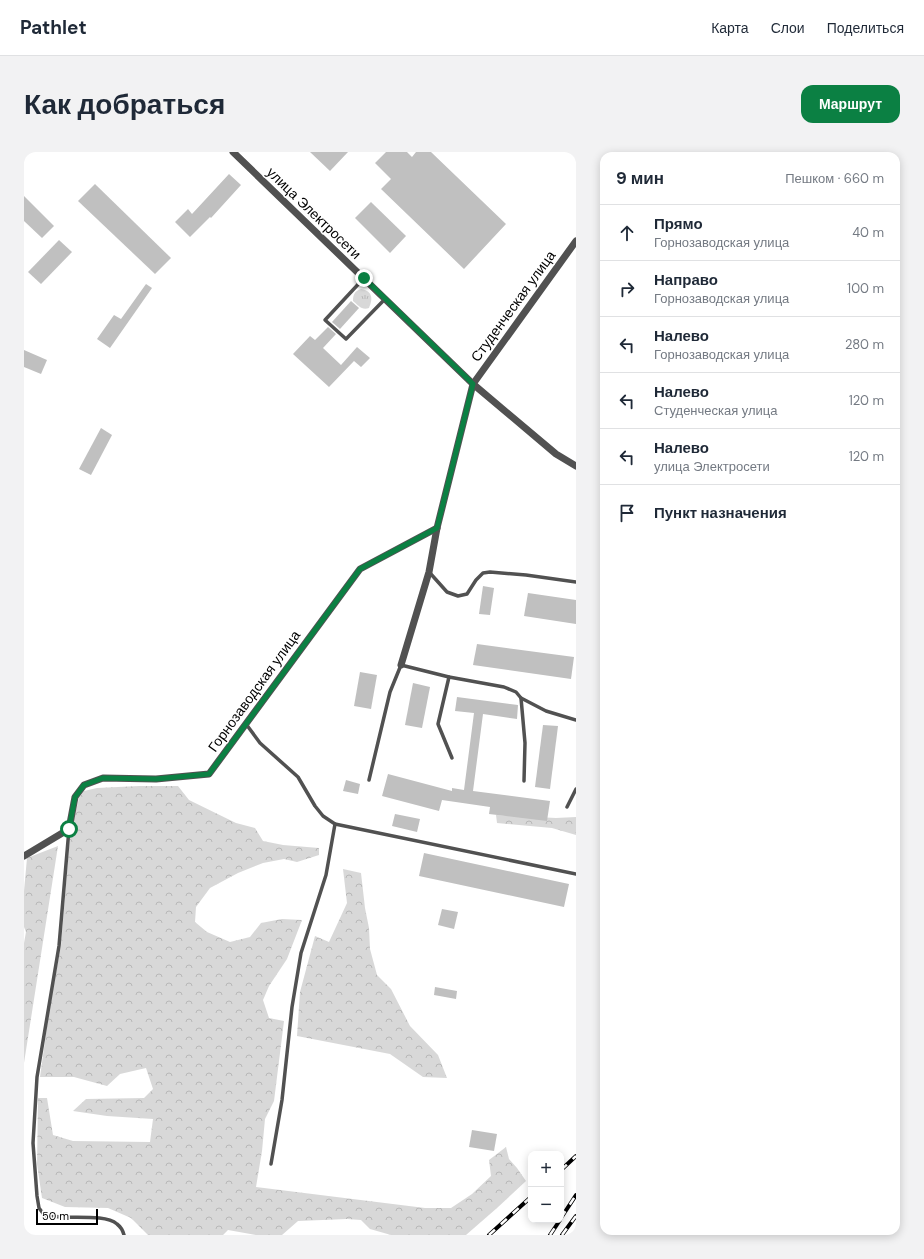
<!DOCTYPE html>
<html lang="ru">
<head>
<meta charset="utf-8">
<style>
	body { margin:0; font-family:"DM Sans",sans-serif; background:#f2f2f3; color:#1f2937 }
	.controls { position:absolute; right:12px; bottom:12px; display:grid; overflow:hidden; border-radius:8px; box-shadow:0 2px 10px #0003 }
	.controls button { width:36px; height:36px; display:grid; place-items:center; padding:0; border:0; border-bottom:1px solid #e0e1e3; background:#fff; color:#1f2937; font:20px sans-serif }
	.scale { position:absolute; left:12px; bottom:10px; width:62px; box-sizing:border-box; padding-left:4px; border:2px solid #000; border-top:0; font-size:11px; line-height:14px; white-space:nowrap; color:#000; -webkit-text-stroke:3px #fff; paint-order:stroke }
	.stop { position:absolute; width:12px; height:12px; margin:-9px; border:3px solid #0b8043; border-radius:50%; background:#fff }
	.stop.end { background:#0b8043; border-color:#fff; box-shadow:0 1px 4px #0008 }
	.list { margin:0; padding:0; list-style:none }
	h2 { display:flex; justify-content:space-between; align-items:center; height:52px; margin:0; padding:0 16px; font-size:17px }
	h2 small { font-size:13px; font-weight:400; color:#747a83 }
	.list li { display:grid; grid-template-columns:26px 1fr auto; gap:12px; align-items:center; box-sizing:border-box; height:56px; padding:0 16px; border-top:1px solid #e0e1e3 }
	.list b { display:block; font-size:15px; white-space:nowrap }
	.list p { margin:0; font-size:13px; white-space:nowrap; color:#747a83 }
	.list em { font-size:13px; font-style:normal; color:#747a83 }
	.icon { flex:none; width:22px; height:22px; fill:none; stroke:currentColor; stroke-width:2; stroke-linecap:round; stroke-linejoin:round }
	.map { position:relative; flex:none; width:552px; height:1083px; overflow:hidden; border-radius:12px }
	header { display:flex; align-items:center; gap:24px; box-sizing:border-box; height:56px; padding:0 20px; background:#fff; border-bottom:1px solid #e0e1e3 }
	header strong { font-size:19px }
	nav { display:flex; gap:22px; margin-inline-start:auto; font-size:14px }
	.intro { display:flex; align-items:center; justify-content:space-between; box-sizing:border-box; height:96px; padding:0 24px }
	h1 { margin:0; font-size:28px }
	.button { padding:10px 18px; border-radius:12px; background:#0b8043; color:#fff; font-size:14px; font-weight:700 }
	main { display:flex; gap:24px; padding:0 24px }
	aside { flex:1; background:#fff; border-radius:12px; box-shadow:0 2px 10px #0003 }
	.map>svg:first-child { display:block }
</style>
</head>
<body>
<header>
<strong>Pathlet</strong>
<nav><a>Карта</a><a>Слои</a><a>Поделиться</a></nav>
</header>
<div class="intro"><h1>Как добраться</h1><a class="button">Маршрут</a></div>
<main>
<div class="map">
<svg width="552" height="1083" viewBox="0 0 552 1083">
	<defs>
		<pattern id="grass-tufts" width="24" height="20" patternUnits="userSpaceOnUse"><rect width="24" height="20" fill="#d8d8d8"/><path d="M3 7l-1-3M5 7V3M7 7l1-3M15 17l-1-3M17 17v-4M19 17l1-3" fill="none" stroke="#b8b8b8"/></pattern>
		<pattern id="forest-crowns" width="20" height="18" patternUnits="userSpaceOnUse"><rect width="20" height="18" fill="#d8d8d8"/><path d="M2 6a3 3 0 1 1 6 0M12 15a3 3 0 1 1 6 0" fill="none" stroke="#b8b8b8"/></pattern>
	</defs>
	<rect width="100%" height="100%" fill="#fff"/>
	<path fill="url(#grass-tufts)" d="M337 137C349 139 349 147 345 156 338 159 334 153 329 149 329 142 331 139 337 137Z"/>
	<g fill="url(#forest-crowns)">
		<path d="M115 634H154L165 648 212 671 231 676 239 689 259 693 295 696V703L273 710 260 707 239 711 214 721 186 736 172 755 171 770 183 780 206 790 226 785 237 771 258 767 278 768 263 807 245 834 239 848 245 866 260 869 250 949 241 967 238 999 232 1035 401 1056H427L448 1042 467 1024 465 1008 482 995 485 1007 493 1016 502 1029 473 1056 442 1083H367L346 1077 337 1068 323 1067 274 1069 258 1083H232L204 1078 199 1083H124L107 1066 84 1056 41 1055 18 1046 13 1012 14 946H23L29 983 49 989 126 990 129 967 83 964 49 959 62 947 120 946 129 937 122 916 96 922 83 934 50 925H16L26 853 37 793 46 684 55 646 60 639 73 636Z"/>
		<path d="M472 663 532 666 552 665V683L528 676 473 671Z"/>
		<path d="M34 694 0 911V791L2 780 0 775V739L3 706Z"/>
		<path d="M319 717 337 721 341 756 345 776 346 797 353 823 367 837 386 874 414 903 423 926 399 925 366 902 273 884 276 840 291 784 305 790 323 751Z"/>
	</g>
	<g fill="#c0c0c0">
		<path d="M286 0H324L306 19Z"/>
		<path d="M362 0H383L388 5 392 0H407L482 72 440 117 357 37 367 27 351 11Z"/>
		<path d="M205 22 217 33 187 66 186 65 166 85 151 70 164 57 168 62Z"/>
		<path d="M71 32 147 106 131 122 54 49Z"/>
		<path d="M0 44 30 74 18 86 0 69Z"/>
		<path d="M347 50 382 84 366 101 331 66Z"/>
		<path d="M35 88 48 100 17 132 4 120Z"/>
		<path d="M122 132 128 136 86 196 73 187 90 163 97 167Z"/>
		<path d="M327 149 335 156 316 177 308 170Z"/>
		<path d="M304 175 312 182 299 196 317 213 333 195 346 206 337 215 330 209 305 235 269 202 286 184 291 188Z"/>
		<path d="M0 198 23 208 17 222 0 215Z"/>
		<path d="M77 276 88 283 67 323 55 317Z"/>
		<path d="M459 434 470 436 466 463 455 462Z"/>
		<path d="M504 441 552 448V472L500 464Z"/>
		<path d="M453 492 550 505 547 527 449 513Z"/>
		<path d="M336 520 353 523 347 557 330 554Z"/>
		<path d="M389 531 406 535 398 576 381 573Z"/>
		<path d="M433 545 494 553 493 567 459 562 449 639 526 649 523 669 465 662 466 655 418 648 415 659 358 644 364 622 428 639V636L440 638 450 561 431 559Z"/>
		<path d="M519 573 534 574 526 637 511 635Z"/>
		<path d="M322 628 336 632 334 642 319 639Z"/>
		<path d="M371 662 396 667 393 680 368 674Z"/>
		<path d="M400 701 545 732 540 755 395 724Z"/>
		<path d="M418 757 434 760 430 777 414 773Z"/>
		<path d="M411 835 433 839 432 847 410 843Z"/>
		<path d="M448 978 473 982 470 999 445 995Z"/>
	</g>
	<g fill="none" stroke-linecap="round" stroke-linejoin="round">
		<g stroke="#515151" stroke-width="3.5">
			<path d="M340 126 301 168 322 187 361 147"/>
			<path d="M406 421 423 440 434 444 443 442 452 428 459 421 466 420 502 423 552 430"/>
			<path d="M425 525 414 572 428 606"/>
			<path d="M497 546 522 559 552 568"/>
			<path d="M222 572 236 591 274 625 291 654 299 664 311 672 552 722"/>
			<path d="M345 628 366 540 377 513 425 525 480 535 492 540 497 546 501 591 500 629"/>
			<path d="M543 655 552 637"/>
			<path d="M45 677 35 794 13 925 9 991 13 1044 15 1056 21 1064C27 1064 34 1065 40 1065 55 1066 82 1063 93 1072 97 1075 99 1079 100 1083"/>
			<path d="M247 1012 258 948 268 855 277 801 302 723 311 672"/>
		</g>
		<g stroke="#515151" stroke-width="7">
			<path d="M209 0 449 232 532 302 552 314"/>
			<path d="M377 513 405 420 413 376 449 232 552 89"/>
			<path d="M0 704 45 677 51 645 60 633 79 626 132 627 185 622 336 417 413 376"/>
		</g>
		<defs>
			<g id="rail">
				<path d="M537 1018 552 1004"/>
				<path d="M537 1066 552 1043"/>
				<path d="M465 1083 507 1045"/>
				<path d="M526 1083 536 1068"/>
				<path d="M538 1083 552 1064"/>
			</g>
		</defs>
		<use href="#rail" stroke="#000" stroke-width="4"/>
		<use href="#rail" stroke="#fff" stroke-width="2.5" stroke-dasharray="8" stroke-linecap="butt"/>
	</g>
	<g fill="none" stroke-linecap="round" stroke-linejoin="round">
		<path stroke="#0b8043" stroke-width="5" d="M45 677 51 645 60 633 79 626 132 627 185 622 336 417 413 376 449 232 340 126"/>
	</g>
	<g text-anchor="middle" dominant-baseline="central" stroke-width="3" stroke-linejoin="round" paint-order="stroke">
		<g font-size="14" fill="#000" stroke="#fff">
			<text transform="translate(290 61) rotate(44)">улица Электросети</text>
			<text transform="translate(489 154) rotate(-54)">Студенческая улица</text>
			<text transform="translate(230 539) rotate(-54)">Горнозаводская улица</text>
		</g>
	</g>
</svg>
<div class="controls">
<button>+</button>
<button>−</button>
</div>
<div class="scale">50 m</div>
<div class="stop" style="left:45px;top:677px"></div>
<div class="stop end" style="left:340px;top:126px"></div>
</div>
<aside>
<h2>9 мин<small>Пешком · 660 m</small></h2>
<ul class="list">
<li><svg class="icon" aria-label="ahead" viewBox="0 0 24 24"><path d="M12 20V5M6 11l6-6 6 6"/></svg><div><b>Прямо</b><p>Горнозаводская улица</p></div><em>40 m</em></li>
<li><svg class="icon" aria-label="right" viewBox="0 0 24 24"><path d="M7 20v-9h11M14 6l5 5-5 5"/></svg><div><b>Направо</b><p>Горнозаводская улица</p></div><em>100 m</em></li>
<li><svg class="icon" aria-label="left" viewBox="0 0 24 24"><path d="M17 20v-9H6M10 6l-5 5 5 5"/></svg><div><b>Налево</b><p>Горнозаводская улица</p></div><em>280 m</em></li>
<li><svg class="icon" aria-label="left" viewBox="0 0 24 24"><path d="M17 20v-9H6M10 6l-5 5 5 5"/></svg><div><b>Налево</b><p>Студенческая улица</p></div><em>120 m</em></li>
<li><svg class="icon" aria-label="left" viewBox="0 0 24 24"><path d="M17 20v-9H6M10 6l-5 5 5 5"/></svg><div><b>Налево</b><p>улица Электросети</p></div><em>120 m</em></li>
<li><svg class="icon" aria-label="arrive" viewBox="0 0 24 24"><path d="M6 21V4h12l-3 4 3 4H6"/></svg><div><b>Пункт назначения</b></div></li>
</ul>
</aside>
</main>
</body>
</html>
